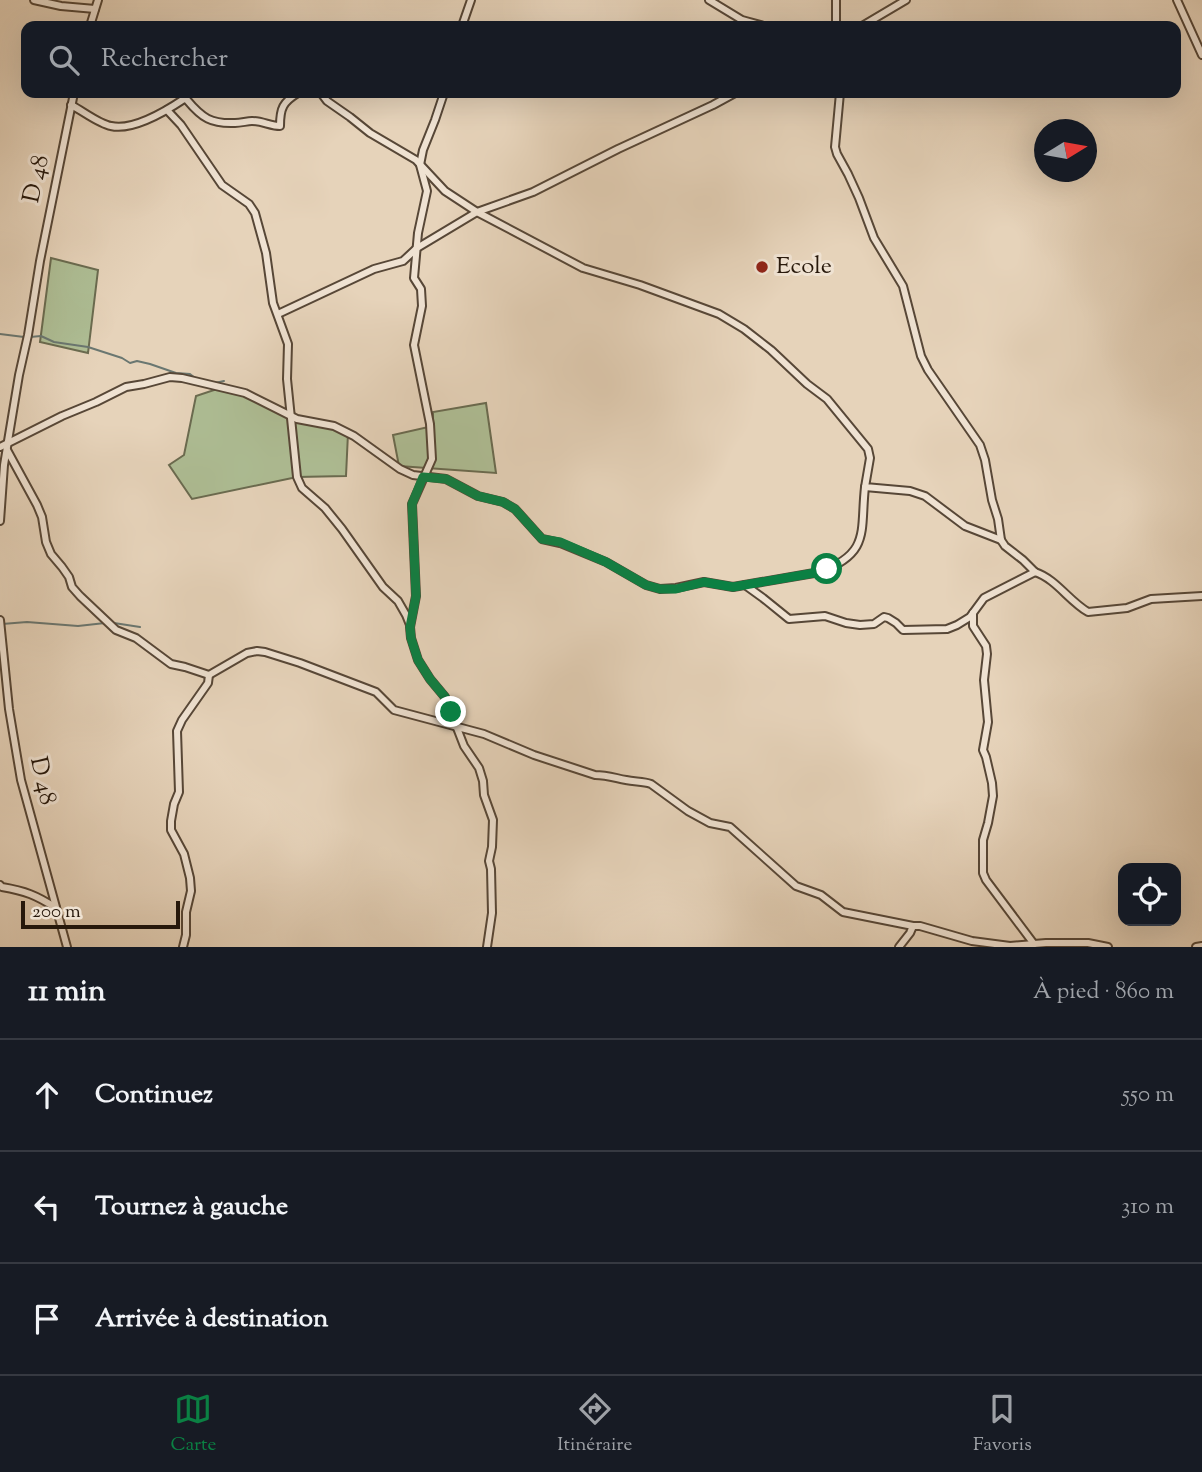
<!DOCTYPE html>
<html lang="fr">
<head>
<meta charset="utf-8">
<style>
	body { margin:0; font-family:"Sorts Mill Goudy",serif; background:#20242c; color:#f1f3f6 }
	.controls { position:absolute; right:21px; bottom:21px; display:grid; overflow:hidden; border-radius:14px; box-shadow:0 7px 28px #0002 }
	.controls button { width:63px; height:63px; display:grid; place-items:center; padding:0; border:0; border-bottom:2px solid #363941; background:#171b24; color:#f1f3f6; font:35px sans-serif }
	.compass { position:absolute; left:1034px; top:119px; width:63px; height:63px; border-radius:50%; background:#171b24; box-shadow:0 7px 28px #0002; rotate:79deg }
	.scale { position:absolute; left:21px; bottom:18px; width:159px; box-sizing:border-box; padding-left:7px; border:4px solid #27180b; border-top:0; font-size:19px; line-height:24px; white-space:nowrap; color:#27180b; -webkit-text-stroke:5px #efe2d2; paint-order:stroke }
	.stop { position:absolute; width:21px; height:21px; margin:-16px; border:5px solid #0b8043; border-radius:50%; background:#fff }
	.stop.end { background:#0b8043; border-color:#fff; box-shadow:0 2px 7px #0008 }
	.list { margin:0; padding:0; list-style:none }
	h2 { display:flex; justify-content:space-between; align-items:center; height:91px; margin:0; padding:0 28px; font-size:30px }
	h2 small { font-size:23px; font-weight:400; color:#9ea1a6 }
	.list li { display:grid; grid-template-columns:46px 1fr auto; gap:21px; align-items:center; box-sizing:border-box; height:112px; padding:0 28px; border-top:2px solid #363941 }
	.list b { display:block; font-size:26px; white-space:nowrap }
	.list em { font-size:23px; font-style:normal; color:#9ea1a6 }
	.icon { flex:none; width:38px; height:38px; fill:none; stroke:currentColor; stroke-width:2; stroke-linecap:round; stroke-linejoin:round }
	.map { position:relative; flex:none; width:1202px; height:947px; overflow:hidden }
	.search { position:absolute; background:#171b24; box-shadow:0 7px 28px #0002; left:21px; right:21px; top:21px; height:77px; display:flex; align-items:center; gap:18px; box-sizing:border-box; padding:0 24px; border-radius:14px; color:#9ea1a6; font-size:26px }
	.sheet { height:427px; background:#171b24 }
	nav { display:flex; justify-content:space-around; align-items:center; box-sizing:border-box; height:98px; border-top:2px solid #363941; background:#171b24; font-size:19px; color:#9ea1a6 }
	nav a { display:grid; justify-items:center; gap:4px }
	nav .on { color:#0b8043 }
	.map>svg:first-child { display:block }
</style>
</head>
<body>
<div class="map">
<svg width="1202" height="947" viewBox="0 0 1202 947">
	<rect width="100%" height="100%" fill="#e6d3ba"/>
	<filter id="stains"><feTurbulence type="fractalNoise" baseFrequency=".00286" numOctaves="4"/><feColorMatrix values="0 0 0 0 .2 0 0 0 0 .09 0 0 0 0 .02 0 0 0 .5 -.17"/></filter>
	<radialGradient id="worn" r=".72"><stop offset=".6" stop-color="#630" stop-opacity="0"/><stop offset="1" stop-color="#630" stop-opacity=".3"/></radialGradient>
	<g fill="#aebe95" stroke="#6a6b50" stroke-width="2">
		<path d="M51 258 98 270 88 353 40 342Z"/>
		<path d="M220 388 245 393 297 419 348 433 346 476 297 477 192 499 169 465 184 455 196 396Z"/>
		<path d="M486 403 496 473 399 466 393 435 433 426V412Z"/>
	</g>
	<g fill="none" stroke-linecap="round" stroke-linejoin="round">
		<g stroke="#6a7771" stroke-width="2">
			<path d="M0 334 24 337"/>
			<path d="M30 337 41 336 54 342 88 347 122 358 130 363 137 361 150 364 176 373 190 374 195 378"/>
			<path d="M215 383 224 381"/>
			<path d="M114 623 140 627"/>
			<path d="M2 624 27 622 78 626 105 623"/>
		</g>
		<defs>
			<g id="minor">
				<path d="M34 0 61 6 95 9"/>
				<path d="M709 0 742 20 764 26"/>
				<path d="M836 0V26"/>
				<path d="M1177 0 1202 55"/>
				<path d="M90 26 98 0"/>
				<path d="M462 26 471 0"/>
				<path d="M862 26 906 0"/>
				<path d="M321 93 327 101 350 117 370 133 416 160 445 191 477 212 583 268 640 285 719 314 744 329 771 350 807 384 827 399 868 449 870 458 865 487 910 491 925 496 965 526 1001 540"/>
				<path d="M444 93 435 120 423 150 420 165 427 191 418 233 414 278 421 289 422 306 414 345 430 424 432 459 412 504 416 596 410 627 411 638 418 660 430 679 445 697 464 746 479 768 483 781 484 795 493 820 492 847 489 861 491 869 492 913 487 947"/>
				<path d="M840 93 835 147 837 154 848 174 859 198 874 238 903 286 921 356 928 370 980 445 985 460 992 500 998 519 1001 540 1005 546 1023 560 1035 572"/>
				<path d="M71 105C83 111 99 124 111 126 133 131 166 111 184 99L187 100C202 118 211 124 235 123 241 123 247 121 252 121 262 121 271 126 280 126 280 108 283 102 298 93"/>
				<path d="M167 110 181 125 222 185 249 204 255 213 266 253 273 303 288 344 287 379 297 477 302 488 325 508 342 529 383 587 398 601 406 615 410 625"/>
				<path d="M278 314 374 269 403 261 417 248 477 212 533 192 618 149 713 105 735 93"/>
				<path d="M0 447 62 416 96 402 126 387 144 384 170 377 182 378 245 393 297 419 334 426 354 436 400 469 413 475 446 479 478 496 503 502 515 509 542 539 560 543 606 562 646 585 660 589 676 588 704 582 733 587 820 572C871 553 860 531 865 487"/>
				<path d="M7 450 37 505 42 517 46 542 51 554 62 567 69 577 72 587 80 596 116 630 136 638 171 664 185 667 209 675 247 653 257 651 265 652 300 663 376 692 394 710 484 734 534 755 595 775C607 775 615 778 626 780 635 782 643 781 651 784L688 811 710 823 730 827 796 886 821 895 843 912 913 926"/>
				<path d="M0 521 4 465 19 375 28 335 40 261 74 93"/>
				<path d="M745 585 763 598 789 619 825 616 846 623 860 625 874 624 884 617 888 618 896 623 903 630 947 629 957 625 970 617 984 598 1035 572C1056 579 1069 601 1088 612L1127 608 1151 599 1202 596"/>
				<path d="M973 613V626L986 646 987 654 984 680 988 722 983 750 986 757 992 783 993 796 988 823 983 840V873L986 880 1034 944"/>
				<path d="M0 620 9 709 21 780 67 947"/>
				<path d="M0 885 2 887C25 891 36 895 56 908"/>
				<path d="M183 947 186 935V912L191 891 190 878 184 854 171 830V821L174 804 179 792 177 731 182 720 208 683 209 675"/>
				<path d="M899 947 910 933 913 926H920L972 941 1010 946 1046 943H1088L1108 947"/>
				<path d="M1196 947 1202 946"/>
			</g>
		</defs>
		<use href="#minor" stroke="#574737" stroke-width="10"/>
		<use href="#minor" stroke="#efe2d2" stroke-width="6"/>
	</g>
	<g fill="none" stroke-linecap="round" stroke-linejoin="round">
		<path stroke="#0b8043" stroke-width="9" d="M451 712 445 697 430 679 418 660 411 638 410 627 416 596 412 504 423 477 446 479 478 496 503 502 515 509 542 539 560 542 606 562 646 585 660 589H676L704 582 733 587 820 572 827 569"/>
	</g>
	<circle fill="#8f2418" stroke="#efe2d2" stroke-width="2.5" cx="762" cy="267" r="7"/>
	<g text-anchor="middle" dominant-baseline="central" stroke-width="6" stroke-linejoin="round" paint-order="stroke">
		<g font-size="24" fill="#27180b" stroke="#efe2d2">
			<text transform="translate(37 179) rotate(-78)">D 48</text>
			<text transform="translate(42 781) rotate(77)">D 48</text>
		</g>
		<g font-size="24" fill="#27180b" stroke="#efe2d2" text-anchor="start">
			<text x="776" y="267">Ecole</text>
		</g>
	</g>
	<rect width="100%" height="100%" filter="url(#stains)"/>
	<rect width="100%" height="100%" fill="url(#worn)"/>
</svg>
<div class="controls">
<button><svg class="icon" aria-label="locate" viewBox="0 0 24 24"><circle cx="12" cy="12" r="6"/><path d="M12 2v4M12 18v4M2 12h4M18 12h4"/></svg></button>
</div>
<svg class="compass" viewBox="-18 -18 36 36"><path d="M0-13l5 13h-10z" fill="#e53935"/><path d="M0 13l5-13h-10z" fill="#9ea1a6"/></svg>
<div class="scale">200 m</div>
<div class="stop" style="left:827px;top:569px"></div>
<div class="stop end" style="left:451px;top:712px"></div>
<div class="search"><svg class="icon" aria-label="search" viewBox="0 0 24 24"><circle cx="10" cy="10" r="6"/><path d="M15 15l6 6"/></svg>Rechercher</div>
</div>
<section class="sheet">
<h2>11 min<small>À pied · 860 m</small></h2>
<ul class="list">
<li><svg class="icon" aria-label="ahead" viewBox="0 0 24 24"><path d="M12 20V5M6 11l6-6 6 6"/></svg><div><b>Continuez</b></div><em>550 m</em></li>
<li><svg class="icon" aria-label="left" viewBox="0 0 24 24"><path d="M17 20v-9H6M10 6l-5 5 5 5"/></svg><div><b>Tournez à gauche</b></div><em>310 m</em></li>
<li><svg class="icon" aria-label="arrive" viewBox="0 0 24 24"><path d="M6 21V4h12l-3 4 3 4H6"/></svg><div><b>Arrivée à destination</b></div></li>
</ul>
</section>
<nav>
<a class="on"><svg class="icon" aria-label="map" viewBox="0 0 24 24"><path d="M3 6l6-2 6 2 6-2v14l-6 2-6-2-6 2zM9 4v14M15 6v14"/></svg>Carte</a>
<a><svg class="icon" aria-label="directions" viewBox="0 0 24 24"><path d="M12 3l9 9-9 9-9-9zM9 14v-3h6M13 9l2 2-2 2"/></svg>Itinéraire</a>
<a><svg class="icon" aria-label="saved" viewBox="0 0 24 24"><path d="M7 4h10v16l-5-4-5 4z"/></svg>Favoris</a>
</nav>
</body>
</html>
